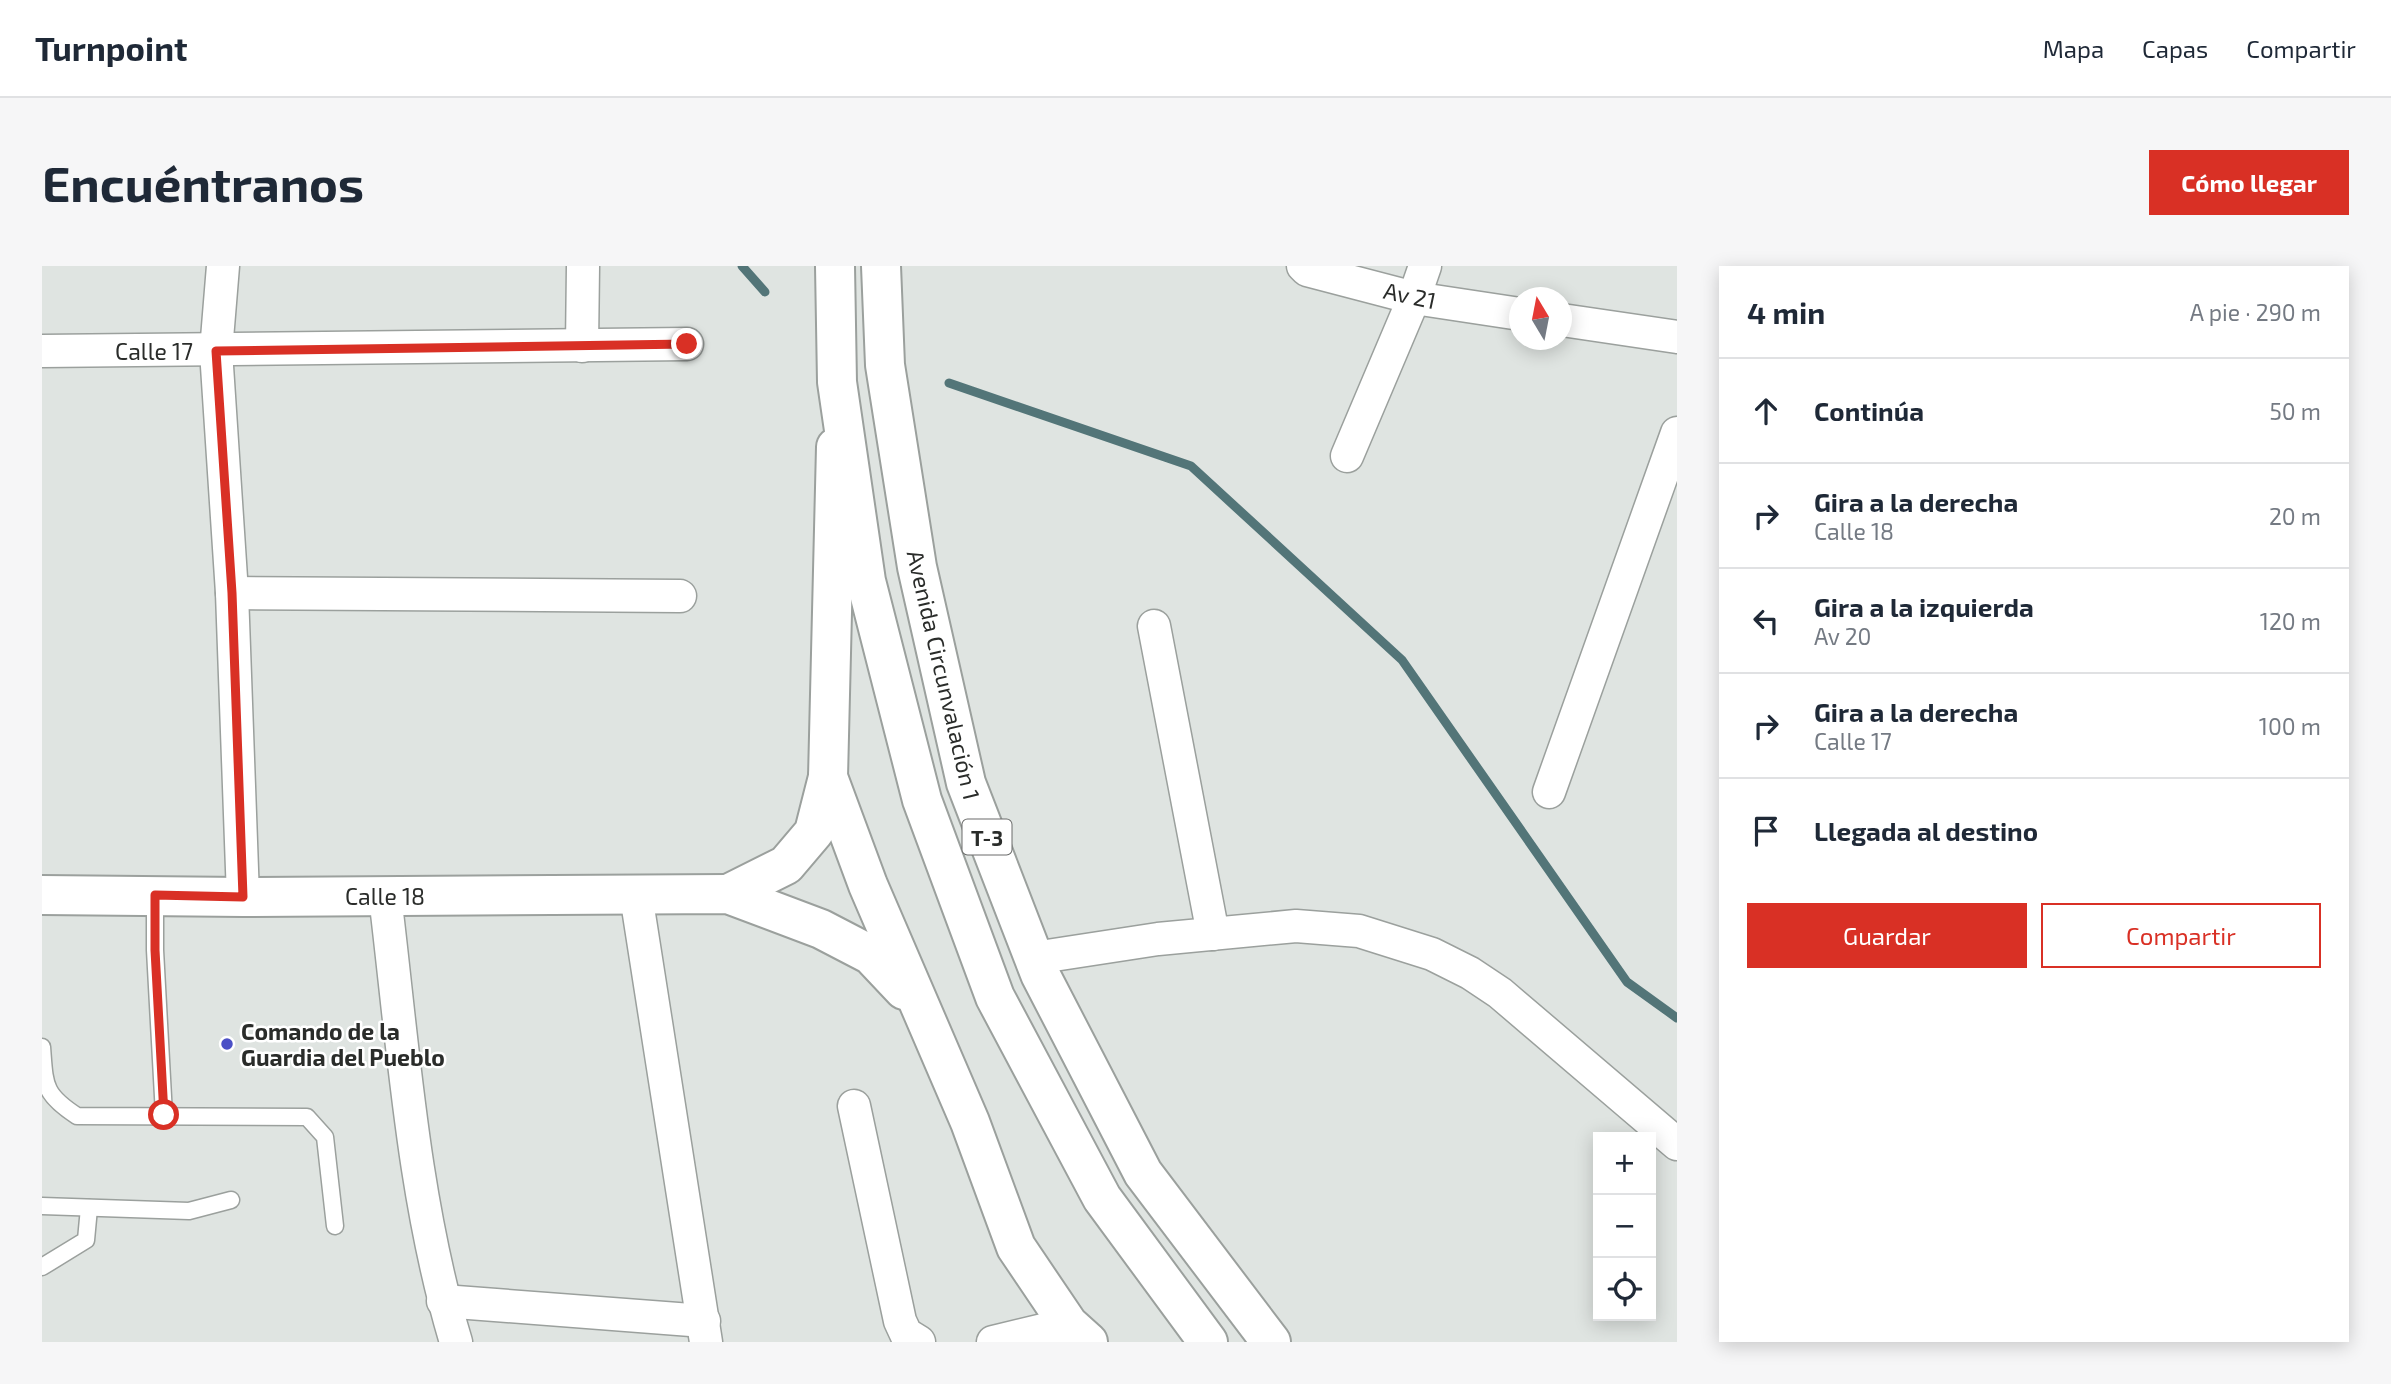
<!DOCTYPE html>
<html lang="es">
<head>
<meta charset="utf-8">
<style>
	body { margin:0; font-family:"Exo 2",sans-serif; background:#f6f6f7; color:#1f2937 }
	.controls { position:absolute; right:21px; bottom:21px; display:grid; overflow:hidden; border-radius:0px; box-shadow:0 4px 18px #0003 }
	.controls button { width:63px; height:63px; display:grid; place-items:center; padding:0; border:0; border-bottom:2px solid #e0e1e3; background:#fff; color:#1f2937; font:35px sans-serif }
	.compass { position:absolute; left:1467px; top:21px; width:63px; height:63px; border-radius:50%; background:#fff; box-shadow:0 4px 18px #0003; rotate:350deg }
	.stop { position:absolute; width:21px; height:21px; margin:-16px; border:5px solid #d93025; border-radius:50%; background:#fff }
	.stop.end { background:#d93025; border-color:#fff; box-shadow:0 2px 7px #0008 }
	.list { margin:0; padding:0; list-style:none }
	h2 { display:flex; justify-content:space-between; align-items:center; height:91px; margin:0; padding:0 28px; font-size:30px }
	h2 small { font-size:23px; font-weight:400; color:#747a83 }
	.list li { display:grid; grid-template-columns:46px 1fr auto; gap:21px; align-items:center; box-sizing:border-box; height:105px; padding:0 28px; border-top:2px solid #e0e1e3 }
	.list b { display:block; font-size:26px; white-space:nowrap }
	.list p { margin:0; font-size:23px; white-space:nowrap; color:#747a83 }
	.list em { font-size:23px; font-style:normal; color:#747a83 }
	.actions { display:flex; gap:14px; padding:21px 28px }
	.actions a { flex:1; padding:16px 0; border:2px solid #d93025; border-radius:0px; text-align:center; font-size:24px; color:#d93025 }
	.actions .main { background:#d93025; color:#fff }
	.icon { flex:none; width:38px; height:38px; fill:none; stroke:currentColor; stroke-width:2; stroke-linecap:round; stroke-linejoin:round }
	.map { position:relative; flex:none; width:1635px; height:1076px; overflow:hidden; border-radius:0px }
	header { display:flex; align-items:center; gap:42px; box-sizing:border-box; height:98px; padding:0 35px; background:#fff; border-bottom:2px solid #e0e1e3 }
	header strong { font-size:33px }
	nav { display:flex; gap:38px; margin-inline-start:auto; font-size:24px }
	.intro { display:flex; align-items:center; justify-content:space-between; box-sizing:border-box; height:168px; padding:0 42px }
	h1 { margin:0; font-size:49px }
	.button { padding:18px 32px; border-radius:0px; background:#d93025; color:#fff; font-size:24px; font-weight:700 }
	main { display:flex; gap:42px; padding:0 42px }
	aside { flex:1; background:#fff; border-radius:0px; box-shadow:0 4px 18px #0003 }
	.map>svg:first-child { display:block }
</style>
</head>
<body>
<header>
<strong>Turnpoint</strong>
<nav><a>Mapa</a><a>Capas</a><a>Compartir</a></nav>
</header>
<div class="intro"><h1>Encuéntranos</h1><a class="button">Cómo llegar</a></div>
<main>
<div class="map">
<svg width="1635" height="1076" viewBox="0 0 1635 1076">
	<rect width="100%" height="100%" fill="#dfe4e1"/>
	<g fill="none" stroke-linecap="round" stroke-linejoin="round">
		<g stroke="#537578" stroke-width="9">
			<path d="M700 0 723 26"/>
			<path d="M907 117 1149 200 1360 394 1585 716 1635 752"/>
		</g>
		<defs>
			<g id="lane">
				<path d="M113 629V684L122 849"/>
				<path d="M0 781C3 819 1 828 35 850L265 851 283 871 293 960"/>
				<path d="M0 940 147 945 189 934"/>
				<path d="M0 1001 44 974 47 942"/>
			</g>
			<g id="street">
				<path d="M181 0 174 85 190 327 201 631"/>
				<path d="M1261 0 1265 4 1372 32 1478 48"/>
				<path d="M1520 54 1635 71"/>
				<path d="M540 80 541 0"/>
				<path d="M0 85 645 78"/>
				<path d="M1305 190 1372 32 1383 0"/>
				<path d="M190 327 638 330"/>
				<path d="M1112 360 1171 668"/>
				<path d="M1507 526 1635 167"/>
				<path d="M594 629 664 1076"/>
				<path d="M343 630C361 778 371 934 414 1076"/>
				<path d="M992 692 1116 673 1254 660 1317 665 1390 688 1428 707 1458 727 1635 878"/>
				<path d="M812 840 858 1055 864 1068 877 1076"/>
				<path d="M401 1035 662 1055"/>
				<path d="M951 1076 1026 1058"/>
			</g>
			<g id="secondary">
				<path d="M794 181 786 511 826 619 928 856 974 981 1026 1058 1046 1076"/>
				<path d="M686 628 744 599 772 566 786 511"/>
				<path d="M0 629 201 631 686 628 779 663 829 689 862 724"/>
			</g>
			<g id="highway">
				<path d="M793 0 795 116 824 315 880 534 953 731 1060 932 1166 1076"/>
				<path d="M839 0 843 99 875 301 924 517 998 708 1101 907 1229 1076"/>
			</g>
		</defs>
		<use href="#lane" stroke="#9ba09d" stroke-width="19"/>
		<use href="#street" stroke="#9ba09d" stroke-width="35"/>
		<use href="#secondary" stroke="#9ba09d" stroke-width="42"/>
		<use href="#highway" stroke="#9ba09d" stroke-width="42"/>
		<use href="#lane" stroke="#fff" stroke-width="16"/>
		<use href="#street" stroke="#fff" stroke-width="32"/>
		<use href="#secondary" stroke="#fff" stroke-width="38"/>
		<use href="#highway" stroke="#fff" stroke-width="38"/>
	</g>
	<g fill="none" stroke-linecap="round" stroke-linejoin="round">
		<path stroke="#d93025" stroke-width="9" d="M122 849 113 684V629L201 631 190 327 174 85 645 78"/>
	</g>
	<circle fill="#4b50c6" stroke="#fff" stroke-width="2.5" cx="185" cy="778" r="7"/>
	<g text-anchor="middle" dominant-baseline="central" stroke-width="5" stroke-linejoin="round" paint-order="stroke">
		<rect fill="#fff" stroke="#6a6b6a" stroke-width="2" x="920.5" y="553.5" width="49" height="35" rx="5"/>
		<g font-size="21" font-weight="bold" fill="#2a2c2a">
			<text x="945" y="571">T-3</text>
		</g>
		<g font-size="23" fill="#2a2c2a" stroke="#fff">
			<text transform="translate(1368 29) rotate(12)">Av 21</text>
			<text x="112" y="85">Calle 17</text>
			<text transform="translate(902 409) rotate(77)">Avenida Circunvalación 1</text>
			<text x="343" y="630">Calle 18</text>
		</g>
		<g font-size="23" font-weight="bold" fill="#2a2c2a" stroke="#fff" text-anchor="start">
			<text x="199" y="765">Comando de la<tspan x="199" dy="26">Guardia del Pueblo</tspan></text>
		</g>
	</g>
</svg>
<div class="controls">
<button>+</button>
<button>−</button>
<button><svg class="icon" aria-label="locate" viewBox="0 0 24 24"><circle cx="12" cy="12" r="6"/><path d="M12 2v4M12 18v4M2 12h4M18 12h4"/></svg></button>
</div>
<svg class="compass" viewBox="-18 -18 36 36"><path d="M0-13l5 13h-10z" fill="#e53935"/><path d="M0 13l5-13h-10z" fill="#747a83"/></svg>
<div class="stop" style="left:122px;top:849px"></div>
<div class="stop end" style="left:645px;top:78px"></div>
</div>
<aside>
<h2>4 min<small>A pie · 290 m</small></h2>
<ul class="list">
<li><svg class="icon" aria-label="ahead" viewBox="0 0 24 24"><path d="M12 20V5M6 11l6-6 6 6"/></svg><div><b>Continúa</b></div><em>50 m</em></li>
<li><svg class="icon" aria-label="right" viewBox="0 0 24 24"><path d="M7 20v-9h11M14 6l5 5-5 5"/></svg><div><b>Gira a la derecha</b><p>Calle 18</p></div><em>20 m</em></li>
<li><svg class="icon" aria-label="left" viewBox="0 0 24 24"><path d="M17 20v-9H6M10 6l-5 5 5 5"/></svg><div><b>Gira a la izquierda</b><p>Av 20</p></div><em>120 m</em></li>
<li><svg class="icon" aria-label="right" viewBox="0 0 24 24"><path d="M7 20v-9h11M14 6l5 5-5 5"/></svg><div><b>Gira a la derecha</b><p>Calle 17</p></div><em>100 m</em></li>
<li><svg class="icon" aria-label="arrive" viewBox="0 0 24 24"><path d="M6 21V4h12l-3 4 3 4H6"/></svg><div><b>Llegada al destino</b></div></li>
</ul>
<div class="actions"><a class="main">Guardar</a><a>Compartir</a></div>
</aside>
</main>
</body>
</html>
